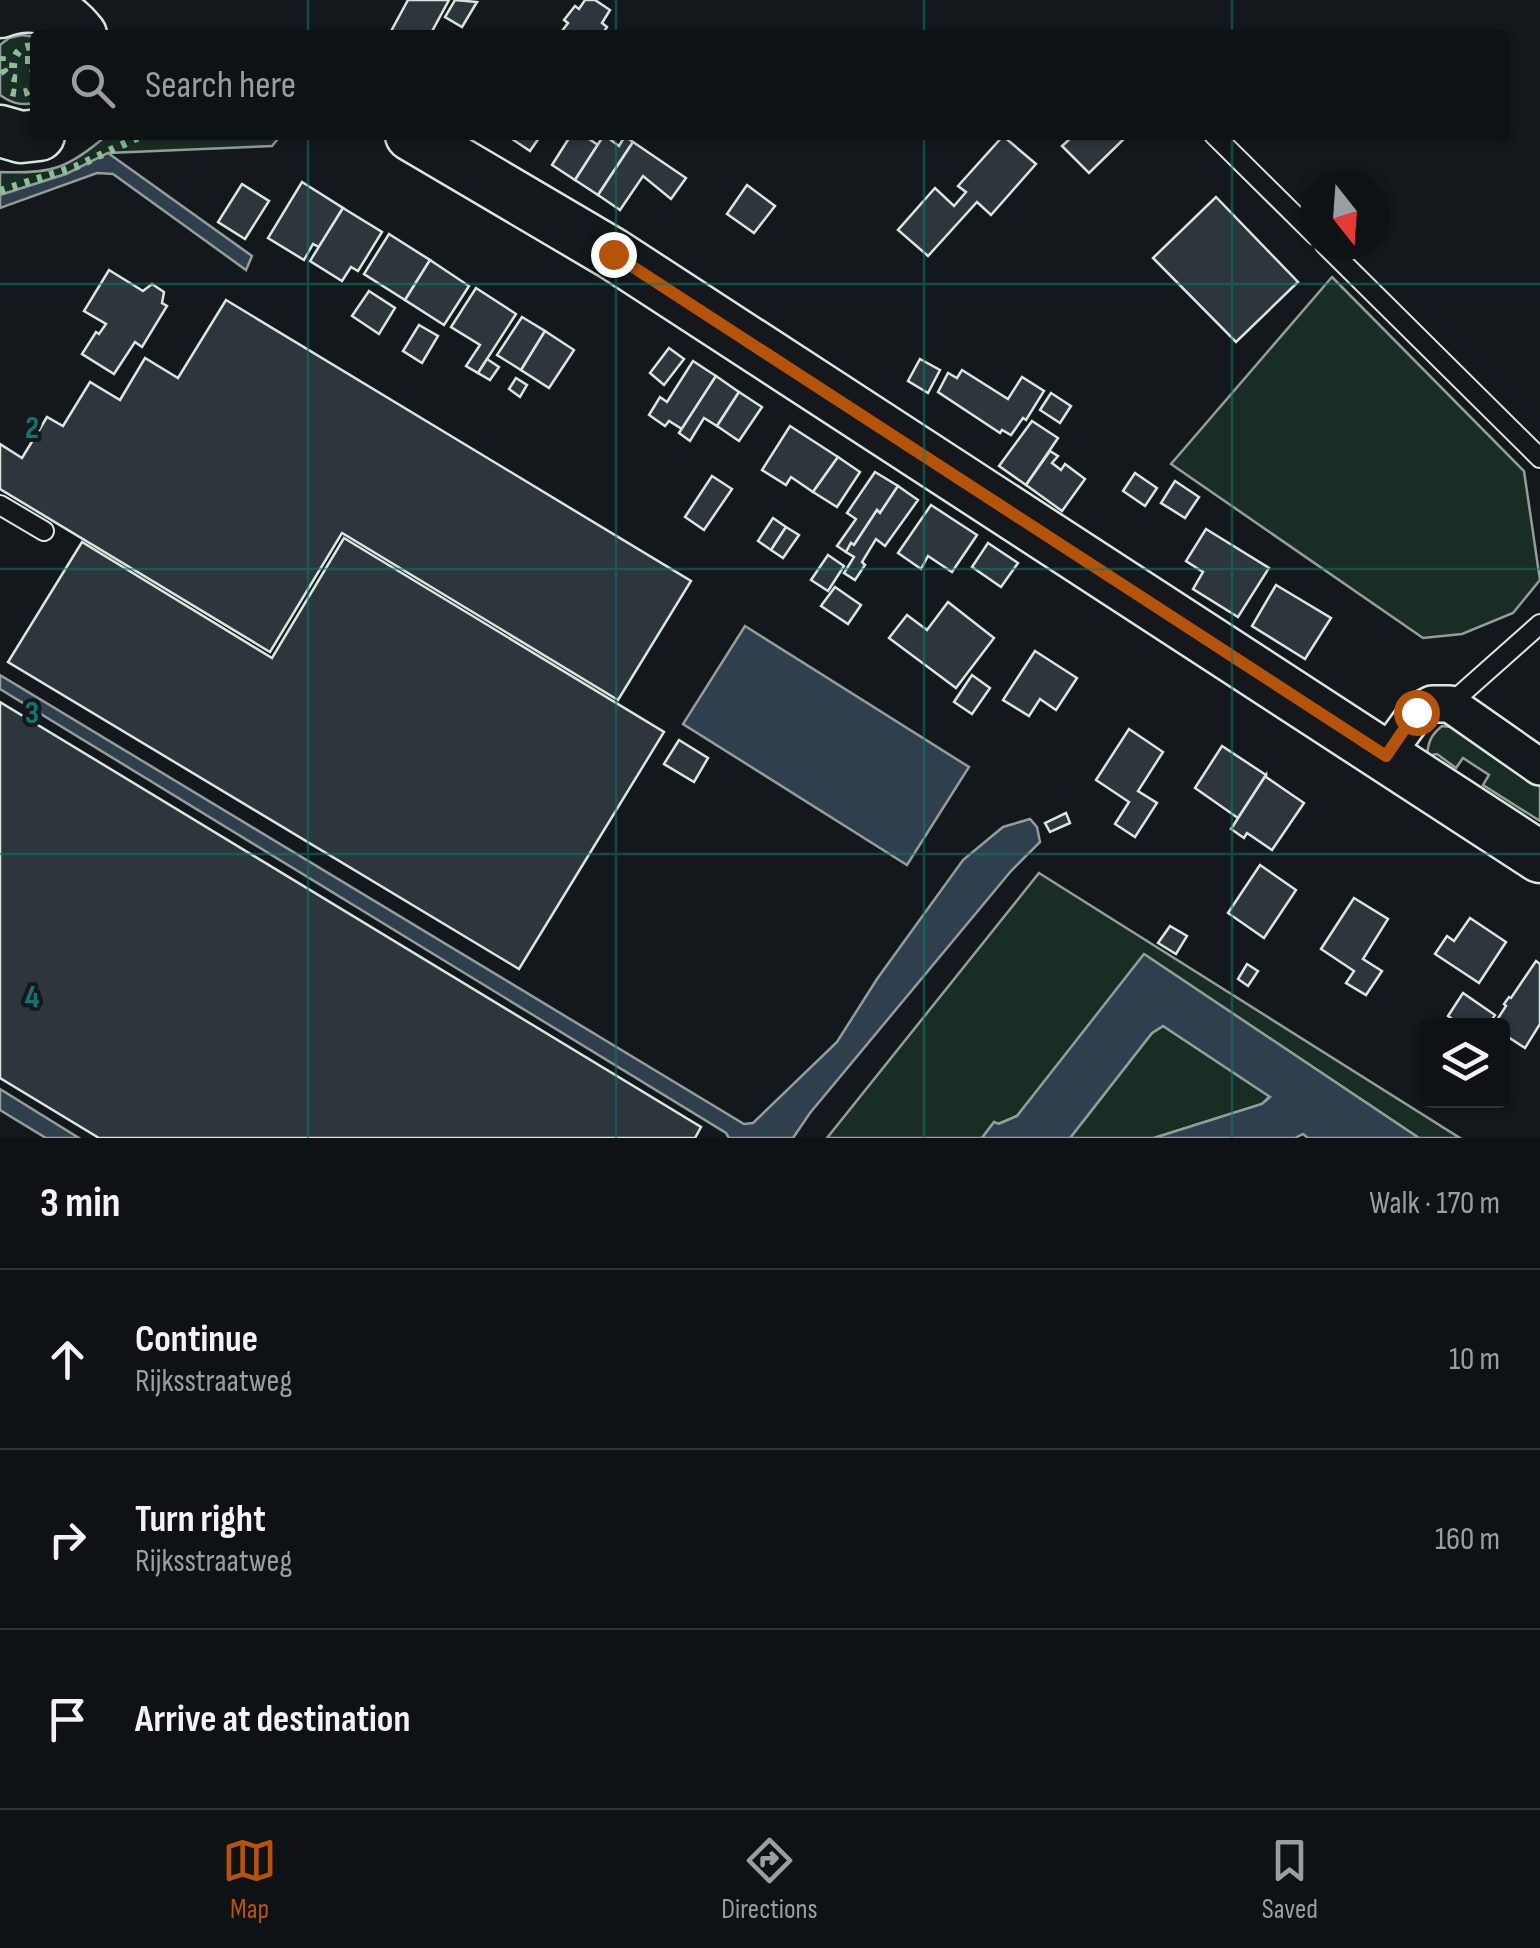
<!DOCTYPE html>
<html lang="en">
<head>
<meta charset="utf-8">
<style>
	body { margin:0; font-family:"Sofia Sans Condensed",sans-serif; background:#1d2022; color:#f1f3f6 }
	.controls { position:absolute; right:30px; bottom:30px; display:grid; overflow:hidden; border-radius:10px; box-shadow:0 2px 8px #0004 }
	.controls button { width:90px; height:90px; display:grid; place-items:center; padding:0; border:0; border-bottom:2px solid #2f3234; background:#0f1215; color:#f1f3f6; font:50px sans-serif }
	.compass { position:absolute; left:1300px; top:170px; width:90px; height:90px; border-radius:50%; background:#0f1215; box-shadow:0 2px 8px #0004; rotate:163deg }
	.stop { position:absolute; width:30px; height:30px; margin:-22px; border:8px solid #b45309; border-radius:50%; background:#fff }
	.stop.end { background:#b45309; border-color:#fff; box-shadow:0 2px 10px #0008 }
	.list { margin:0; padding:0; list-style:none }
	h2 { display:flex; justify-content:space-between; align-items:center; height:130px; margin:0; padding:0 40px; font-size:42px }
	h2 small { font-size:32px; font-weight:400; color:#9b9ea0 }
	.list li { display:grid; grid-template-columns:65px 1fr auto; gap:30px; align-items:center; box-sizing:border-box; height:180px; padding:0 40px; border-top:2px solid #2f3234 }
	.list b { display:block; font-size:38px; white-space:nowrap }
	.list p { margin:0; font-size:32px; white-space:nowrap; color:#9b9ea0 }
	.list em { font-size:32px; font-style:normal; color:#9b9ea0 }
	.icon { flex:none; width:55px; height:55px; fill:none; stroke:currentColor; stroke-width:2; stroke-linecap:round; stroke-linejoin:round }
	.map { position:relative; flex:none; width:1540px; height:1138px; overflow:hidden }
	.search { position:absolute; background:#0f1215; box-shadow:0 2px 8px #0004; left:30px; right:30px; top:30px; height:110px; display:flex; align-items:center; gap:25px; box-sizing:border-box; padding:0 35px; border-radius:10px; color:#9b9ea0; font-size:38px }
	.sheet { height:670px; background:#0f1215 }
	nav { display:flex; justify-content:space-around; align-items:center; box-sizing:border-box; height:140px; border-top:2px solid #2f3234; background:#0f1215; font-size:28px; color:#9b9ea0 }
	nav a { display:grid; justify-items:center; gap:5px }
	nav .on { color:#b45309 }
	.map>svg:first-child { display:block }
</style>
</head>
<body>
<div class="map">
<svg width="1540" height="1138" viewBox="0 0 1540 1138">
	<rect width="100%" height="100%" fill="#14181c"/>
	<g fill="#1a2d24" stroke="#939e99" stroke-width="2.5">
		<path d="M22 35 35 37V103C21 106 11 103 0 95V45L9 38Z"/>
		<path d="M107 135H281L272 146 108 153 66 174 0 195V172C51 174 68 169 107 135Z"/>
		<path d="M1332 277 1524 471 1540 580 1513 613 1462 634 1423 638 1171 464Z"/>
		<path d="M1442 726 1452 727 1540 782V821L1483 785 1489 775 1463 758 1456 768 1437 754 1427 756C1428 742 1431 735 1442 726Z"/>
		<path d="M1039 873 1460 1138H1419L1145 955 1017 1116 998 1124 994 1122 982 1138H827Z"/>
		<path d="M1163 1026 1270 1096 1262 1104 1154 1138H1070L1152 1033Z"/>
	</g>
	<g fill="#2f3f4d" stroke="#939e99" stroke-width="2.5">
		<path d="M108 153 252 256 246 270 113 174 97 173 0 208V195L66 174Z"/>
		<path d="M745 626 969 767 907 865 683 724Z"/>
		<path d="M0 675 744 1124 753 1123 837 1042 877 979 963 860 1003 827 1030 819 1037 827 1040 842 1011 871 810 1113 793 1138H729L726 1133 0 689Z"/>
		<path d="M1144 954 1419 1138H1308L1303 1134 1295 1138H1154L1262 1104 1270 1097 1163 1026 1152 1033 1070 1138H982L994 1122 999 1124 1017 1116Z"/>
		<path d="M0 1089 79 1138H46L0 1110Z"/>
	</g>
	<g fill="#2c363c" stroke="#d8e6dc" stroke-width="2.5">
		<path d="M408 0H449L430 35H389Z"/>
		<path d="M455 0 477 2 462 27 445 17Z"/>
		<path d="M585 0H595L610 10 602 23 607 27 602 35H559L568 23 564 20 575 6 579 9Z"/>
		<path d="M510 135H541L530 151 509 137Z"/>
		<path d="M571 135H583L598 145 603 137 575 180 552 165Z"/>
		<path d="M604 135 619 146 625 136 633 142 598 195 575 180Z"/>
		<path d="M1074 135H1128L1089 173 1062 146Z"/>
		<path d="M1003 136 1036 164 991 215 977 202 928 256 898 230 935 188 954 206 966 192 958 186Z"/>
		<path d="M633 142 686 178 671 199 643 176 620 210 598 195Z"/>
		<path d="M302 182 343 208 319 247 313 244 304 260 268 238Z"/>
		<path d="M242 184 269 201 245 239 218 222Z"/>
		<path d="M747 185 775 206 754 233 727 214Z"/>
		<path d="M1216 197 1298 282 1236 342 1153 258Z"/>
		<path d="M343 208 382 232 358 271 351 267 342 281 310 261Z"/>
		<path d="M389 234 430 260 405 300 364 274Z"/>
		<path d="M430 260 469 286 444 325 405 300Z"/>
		<path d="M109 270 143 291 152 284 164 292 162 303 167 306 142 347 135 342 114 374 82 354 96 332 99 334 106 324 84 311Z"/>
		<path d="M476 288 516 314 478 373 466 366 480 345 451 327Z"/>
		<path d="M369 291 395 308 379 334 352 316Z"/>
		<path d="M226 300 691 581 618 700 342 533 270 652 0 489V444L22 458 47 417 63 426 90 382 120 400 145 358 178 378Z"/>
		<path d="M522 317 545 331 521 370 497 355Z"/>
		<path d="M419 325 438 336 422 363 403 351Z"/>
		<path d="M545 331 574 350 549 388 521 370Z"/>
		<path d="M669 348 684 359 664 385 650 373Z"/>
		<path d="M487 359 499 367 490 380 478 373Z"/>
		<path d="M920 359 940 370 928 393 908 381Z"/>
		<path d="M693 361 716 376 682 429 669 421 665 426 649 415 660 397 667 402Z"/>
		<path d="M962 370 1008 399 1022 377 1044 391 1026 420 1023 418 1011 435 1002 430 1000 433 938 392 948 373 957 378Z"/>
		<path d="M716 376 739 392 717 426 704 418 690 441 679 433Z"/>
		<path d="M516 378 527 385 520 397 509 389Z"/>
		<path d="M739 392 762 407 739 441 717 426Z"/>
		<path d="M1051 393 1071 406 1060 423 1040 410Z"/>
		<path d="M1032 421 1058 438 1026 485 999 466Z"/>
		<path d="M790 426 838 457 813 492 791 477 786 485 762 470Z"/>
		<path d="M1050 451 1058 456 1052 463 1061 470 1065 464 1085 479 1062 511 1026 485Z"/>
		<path d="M838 457 860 472 837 507 813 492Z"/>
		<path d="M875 472 898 486 880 513 877 510 854 545 851 543 846 552 837 546 856 519 847 513Z"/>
		<path d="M1135 473 1157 488 1145 506 1123 491Z"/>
		<path d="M712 476 732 489 704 530 685 517Z"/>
		<path d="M1175 481 1199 497 1185 518 1161 503Z"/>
		<path d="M898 486 918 500 885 546 876 539 862 562 865 565 855 580 844 573 854 557 846 552 851 543 854 545 877 510 880 513Z"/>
		<path d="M931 505 977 535 952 572 928 556 921 569 898 553Z"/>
		<path d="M773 518 786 527 771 550 758 541Z"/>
		<path d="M786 527 799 535 783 558 771 550Z"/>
		<path d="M1206 529 1269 568 1238 617 1193 589 1203 572 1186 561Z"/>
		<path d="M344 538 664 732 519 969 8 662 82 542 272 658Z"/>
		<path d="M988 543 1018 563 1001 587 972 567Z"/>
		<path d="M828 555 844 566 828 591 811 580Z"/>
		<path d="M1276 585 1331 618 1305 659 1252 626Z"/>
		<path d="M835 587 861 605 848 624 821 606Z"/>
		<path d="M948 602 994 638 956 688 889 638 907 615 927 630Z"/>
		<path d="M1035 651 1077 678 1056 710 1040 699 1029 716 1003 700Z"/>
		<path d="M972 675 990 688 972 714 954 702Z"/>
		<path d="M0 702 701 1127 695 1138H99L0 1078Z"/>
		<path d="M1129 729 1163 752 1138 791 1157 803 1135 837 1115 824 1129 802 1096 780Z"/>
		<path d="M679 740 708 758 694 782 664 764Z"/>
		<path d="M1222 746 1266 775 1238 818 1195 788Z"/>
		<path d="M1266 775V777L1304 803 1272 850 1247 833 1244 838 1231 829Z"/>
		<path d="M1066 813 1070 823 1050 832 1045 823Z"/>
		<path d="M1260 865 1296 890 1264 938 1228 913Z"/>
		<path d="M1354 898 1388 919 1363 959 1382 971 1366 995 1346 983 1354 971 1321 949Z"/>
		<path d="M1470 918 1506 942 1479 983 1435 954 1447 936 1454 941Z"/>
		<path d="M1170 926 1187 936 1176 954 1158 943Z"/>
		<path d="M1536 961 1540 964V1024L1525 1048 1502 1033V1026H1493L1506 1006 1504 1004 1509 997 1511 998Z"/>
		<path d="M1247 964 1258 971 1248 986 1238 979Z"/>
		<path d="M1463 993 1495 1015 1488 1026H1462L1448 1016Z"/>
	</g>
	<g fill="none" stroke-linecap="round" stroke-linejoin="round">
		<defs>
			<g id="lane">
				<path d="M1214 135 1315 235"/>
				<path d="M1325 245 1540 458"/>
				<path d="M0 505 44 531"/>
				<path d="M1450 704 1540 624"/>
			</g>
			<path id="street" d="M1385 756 1417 712 1432 704H1450L1540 767"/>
			<g id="secondary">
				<path d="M0 12C32 0 60 8 81 35"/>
				<path d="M0 131 21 137 39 135"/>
				<path d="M411 135 613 254 1540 857"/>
			</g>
		</defs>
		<use href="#lane" stroke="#d8e6dc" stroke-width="22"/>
		<use href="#street" stroke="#d8e6dc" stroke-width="40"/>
		<use href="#secondary" stroke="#d8e6dc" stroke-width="55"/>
		<use href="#lane" stroke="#14181c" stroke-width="18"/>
		<use href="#street" stroke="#14181c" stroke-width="35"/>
		<use href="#secondary" stroke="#14181c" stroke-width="50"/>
		<g stroke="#8ac095" stroke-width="8" stroke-dasharray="5 8" stroke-linecap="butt">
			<path d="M2 56C0 71 8 81 23 78"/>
			<path d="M25 60H35"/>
			<path d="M13 68C13 55 21 44 35 47"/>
			<path d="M33 69 35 75"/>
			<path d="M11 92C22 95 32 93 35 81"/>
			<path d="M0 191 75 167 143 135"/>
		</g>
	</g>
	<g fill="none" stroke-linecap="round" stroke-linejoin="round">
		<path stroke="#b45309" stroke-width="12" d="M613 254 1386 756 1416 712"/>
	</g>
	<path fill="none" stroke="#0f766e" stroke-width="2.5" stroke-opacity="0.55" d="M308 0V35M616 0V35M924 0V35M1232 0V35M308 135V1138M616 135V1138M924 135V1138M1232 135V1138M0 284H1540M0 569H1540M0 854H1540"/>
	<g font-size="32" text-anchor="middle" font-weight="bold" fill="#0f766e" stroke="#14181c" stroke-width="8" stroke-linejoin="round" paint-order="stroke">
		<text x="32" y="438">2</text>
		<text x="32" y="723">3</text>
		<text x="32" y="1007">4</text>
	</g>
</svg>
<div class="controls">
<button><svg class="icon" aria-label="layers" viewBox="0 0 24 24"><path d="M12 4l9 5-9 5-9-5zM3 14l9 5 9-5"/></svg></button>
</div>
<svg class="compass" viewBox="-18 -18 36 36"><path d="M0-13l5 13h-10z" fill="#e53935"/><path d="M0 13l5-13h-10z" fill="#9b9ea0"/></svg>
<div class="stop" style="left:1416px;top:712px"></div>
<div class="stop end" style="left:613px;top:254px"></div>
<div class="search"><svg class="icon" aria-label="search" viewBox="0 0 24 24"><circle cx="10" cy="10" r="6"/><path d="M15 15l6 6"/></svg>Search here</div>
</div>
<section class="sheet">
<h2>3 min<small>Walk · 170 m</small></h2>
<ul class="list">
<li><svg class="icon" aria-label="ahead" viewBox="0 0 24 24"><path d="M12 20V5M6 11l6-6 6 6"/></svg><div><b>Continue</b><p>Rijksstraatweg</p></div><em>10 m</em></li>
<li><svg class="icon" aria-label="right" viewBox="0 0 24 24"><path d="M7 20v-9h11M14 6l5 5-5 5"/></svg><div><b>Turn right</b><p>Rijksstraatweg</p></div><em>160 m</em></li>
<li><svg class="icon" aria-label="arrive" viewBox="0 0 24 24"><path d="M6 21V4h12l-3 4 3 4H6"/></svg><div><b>Arrive at destination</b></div></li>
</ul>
</section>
<nav>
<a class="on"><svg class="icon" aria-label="map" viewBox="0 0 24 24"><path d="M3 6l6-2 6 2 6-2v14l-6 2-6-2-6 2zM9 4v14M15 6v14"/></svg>Map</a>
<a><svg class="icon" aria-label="directions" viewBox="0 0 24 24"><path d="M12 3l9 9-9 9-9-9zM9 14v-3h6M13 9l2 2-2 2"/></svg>Directions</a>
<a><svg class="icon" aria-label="saved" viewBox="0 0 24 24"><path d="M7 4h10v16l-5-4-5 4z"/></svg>Saved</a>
</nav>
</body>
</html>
